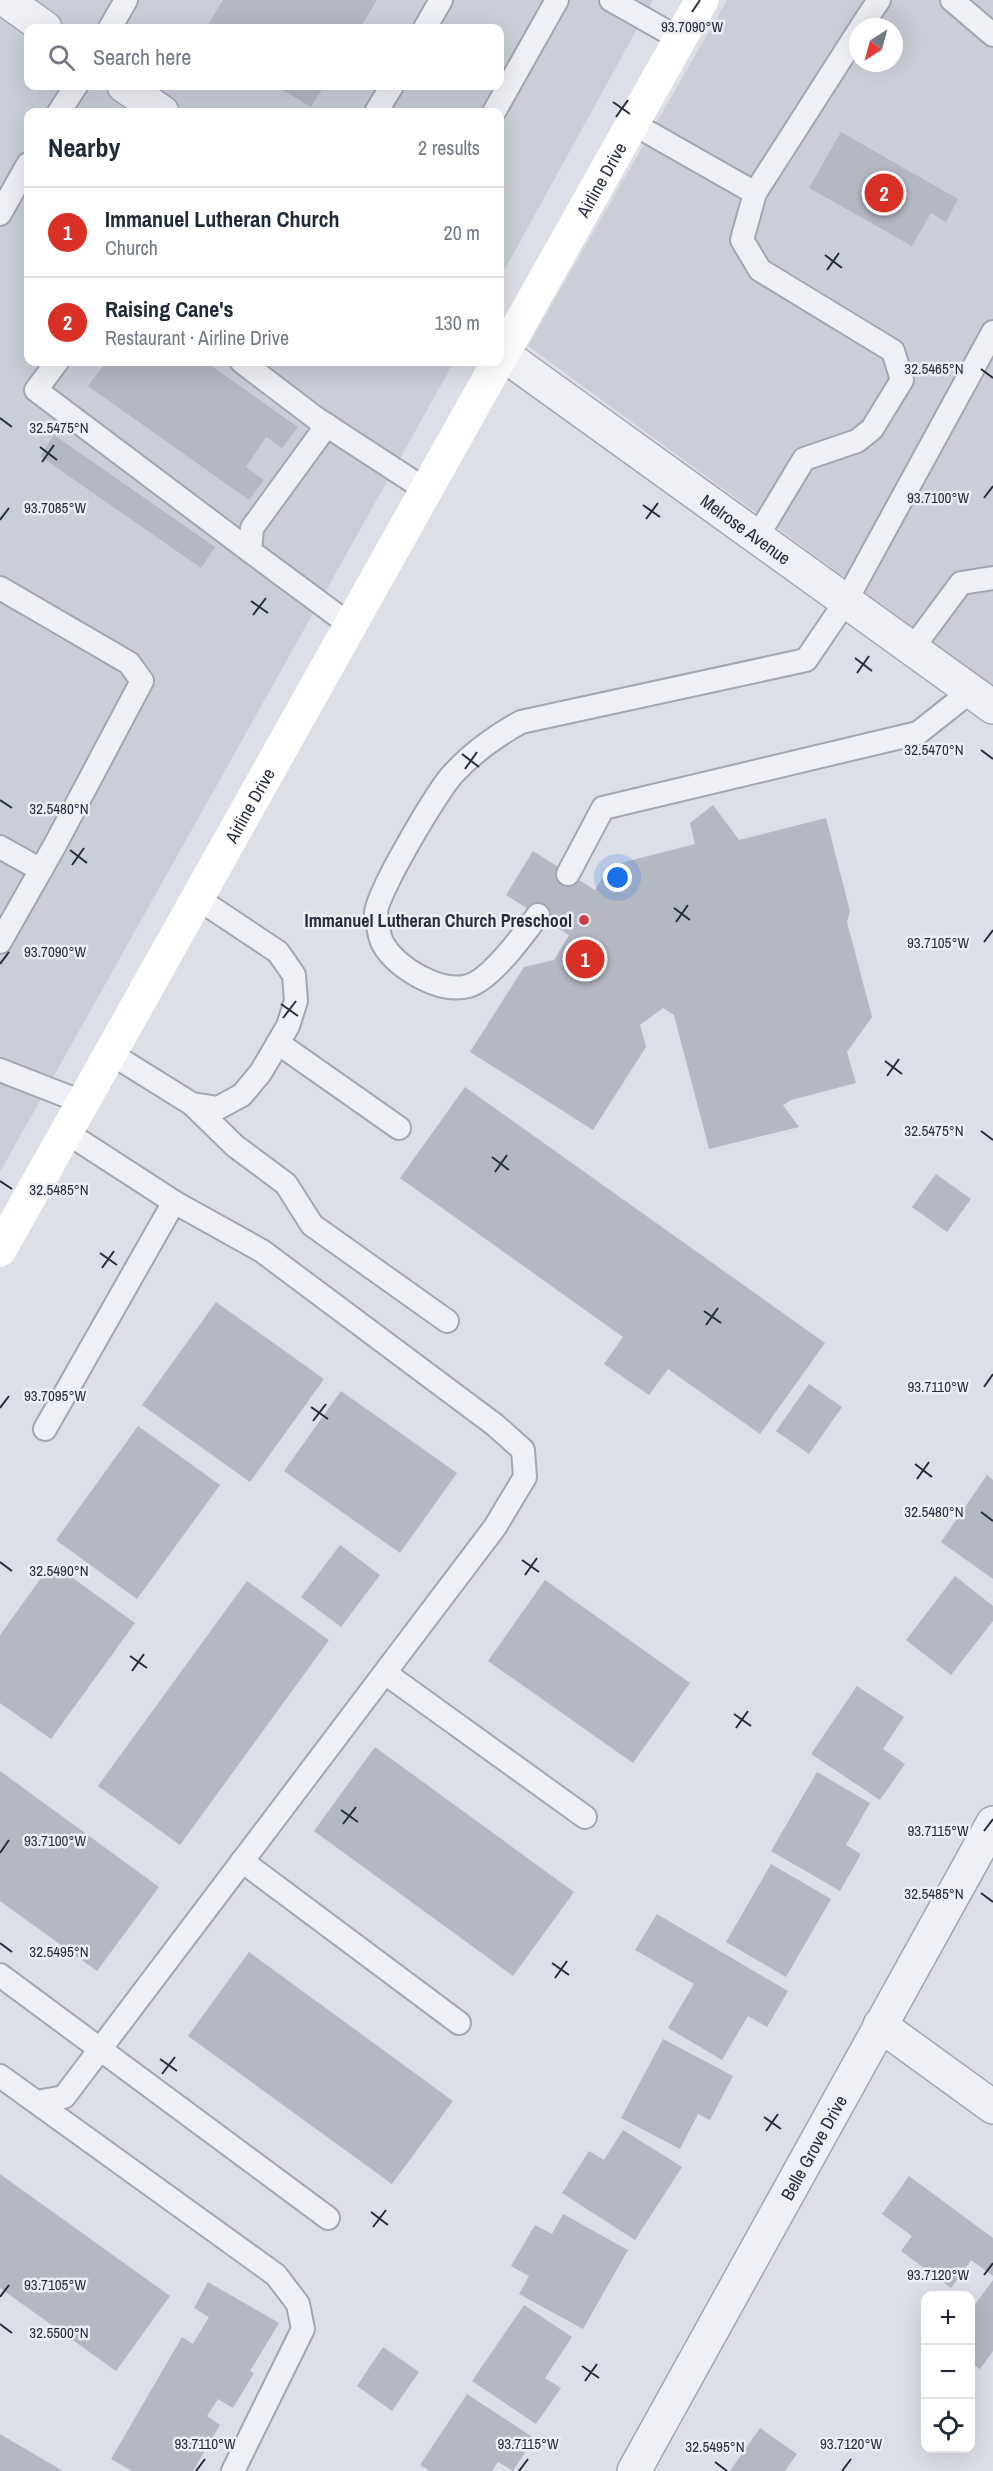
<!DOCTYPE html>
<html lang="en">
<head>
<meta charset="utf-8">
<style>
	body { margin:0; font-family:"Archivo Narrow",sans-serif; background:#f6f6f7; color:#1f2937 }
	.controls { position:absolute; right:18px; bottom:18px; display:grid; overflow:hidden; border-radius:12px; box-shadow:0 6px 24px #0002 }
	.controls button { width:54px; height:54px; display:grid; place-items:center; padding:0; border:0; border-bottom:2px solid #e0e1e3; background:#fff; color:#1f2937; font:30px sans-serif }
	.compass { position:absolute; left:849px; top:18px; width:54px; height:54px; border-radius:50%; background:#fff; box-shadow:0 6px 24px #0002; rotate:216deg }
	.you { position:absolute; left:618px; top:878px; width:21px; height:21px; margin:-15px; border:4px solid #fff; border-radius:50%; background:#1a73e8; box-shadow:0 0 0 9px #1a73e833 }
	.badge { display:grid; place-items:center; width:39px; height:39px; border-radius:50%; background:#d93025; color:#fff; font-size:20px; font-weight:700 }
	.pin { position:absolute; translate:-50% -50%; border:3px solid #fff; box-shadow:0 2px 6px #0006 }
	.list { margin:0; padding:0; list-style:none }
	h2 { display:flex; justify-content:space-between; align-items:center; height:78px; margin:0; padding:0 24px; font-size:26px }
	h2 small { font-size:20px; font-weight:400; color:#747a83 }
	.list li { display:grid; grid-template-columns:39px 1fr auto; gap:18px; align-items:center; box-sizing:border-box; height:90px; padding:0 24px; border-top:2px solid #e0e1e3 }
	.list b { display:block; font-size:22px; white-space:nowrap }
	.list p { margin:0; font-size:20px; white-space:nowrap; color:#747a83 }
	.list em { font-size:20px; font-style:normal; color:#747a83 }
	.icon { flex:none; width:33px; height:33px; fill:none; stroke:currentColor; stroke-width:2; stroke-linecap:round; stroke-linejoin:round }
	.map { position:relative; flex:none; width:993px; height:2471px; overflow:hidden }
	.search { position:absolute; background:#fff; box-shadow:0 6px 24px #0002; left:24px; top:24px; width:480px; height:66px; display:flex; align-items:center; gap:15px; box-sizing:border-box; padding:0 21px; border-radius:12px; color:#747a83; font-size:22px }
	.panel { position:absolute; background:#fff; box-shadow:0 6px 24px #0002; left:24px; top:108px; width:480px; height:258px; border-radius:12px }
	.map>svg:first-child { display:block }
</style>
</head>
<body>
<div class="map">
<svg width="993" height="2471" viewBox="0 0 993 2471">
	<rect width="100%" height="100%" fill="#dcdfe7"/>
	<g fill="#caced9" fill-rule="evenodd">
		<path d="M0 0H653L500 278V112H28V362H454L0 1172ZM28 28H500V86H28Z"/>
		<path d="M727 0H993V686L528 346ZM858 27H894V63H858Z"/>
	</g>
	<g fill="#b4b8c3">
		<path d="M223 0H377L360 28H206Z"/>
		<path d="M276 86H324L311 107Z"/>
		<path d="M841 132 958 199 946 222 931 213 912 246 809 188Z"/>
		<path d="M106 362H206L298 427 282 448 266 437 246 467 264 480 249 500 88 386Z"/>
		<path d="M54 435 215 547 201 568 40 456Z"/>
		<path d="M713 805 739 840 826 818 850 911 847 922 872 1017 847 1052 856 1083 791 1100 783 1105 799 1127 709 1149 674 1015 663 1008 640 1025 646 1047 593 1130 470 1052 524 967 554 960 569 935 506 895 533 851 595 890 609 866 695 844 690 823Z"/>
		<path d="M465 1087 825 1343 760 1434 668 1369 649 1395 604 1364 623 1337 400 1178Z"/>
		<path d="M936 1174 971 1199 947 1232 912 1207Z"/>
		<path d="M216 1302 324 1379 250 1482 142 1405Z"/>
		<path d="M809 1384 842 1407 809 1454 776 1431Z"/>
		<path d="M341 1391 457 1473 400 1553 284 1471Z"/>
		<path d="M138 1426 220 1485 137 1599 56 1540Z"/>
		<path d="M987 1475 993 1480V1579L941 1542Z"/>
		<path d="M340 1545 380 1575 341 1627 301 1597Z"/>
		<path d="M52 1563 135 1623 51 1739 0 1703V1635Z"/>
		<path d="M955 1576 993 1606V1621L951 1675 906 1640Z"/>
		<path d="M545 1580 690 1683 633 1763 488 1661Z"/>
		<path d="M247 1581 329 1640 180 1845 98 1786Z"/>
		<path d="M857 1686 904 1717 883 1749 905 1764 880 1800 811 1754Z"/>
		<path d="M375 1747 574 1892 513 1976 314 1831Z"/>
		<path d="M0 1771 159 1887 97 1971 0 1901Z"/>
		<path d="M817 1772 870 1803 846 1845 861 1854 840 1891 771 1851Z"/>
		<path d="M771 1864 831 1899 786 1977 726 1942Z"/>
		<path d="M657 1914 788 1991 767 2027 748 2016 722 2060 668 2028 694 1984 635 1950Z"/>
		<path d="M249 1952 453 2101 392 2184 188 2036Z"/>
		<path d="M663 2039 733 2076 710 2120 698 2114 680 2149 621 2118Z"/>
		<path d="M623 2130 682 2167 635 2240 562 2193 589 2151 604 2160Z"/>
		<path d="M0 2174 170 2296 116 2371 0 2288Z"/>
		<path d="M909 2176 993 2238V2276L971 2260 951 2288 901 2251 912 2236 882 2214Z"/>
		<path d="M563 2214 628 2250 583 2329 519 2294 529 2276 511 2266 535 2225 552 2234Z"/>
		<path d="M993 2280V2351L980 2369 970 2363V2311Z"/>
		<path d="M208 2282 279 2323 250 2371 254 2373 233 2408 218 2399 207 2416 220 2425 193 2471H132L111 2459 182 2337 193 2344 209 2317 194 2308Z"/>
		<path d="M524 2305 572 2337 545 2378 561 2388 536 2424 472 2381Z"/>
		<path d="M383 2347 419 2372 392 2411 357 2386Z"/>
		<path d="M467 2394 534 2438 513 2471 498 2462 492 2471H430L420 2465Z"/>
		<path d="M760 2428 797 2454 785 2471H730Z"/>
		<path d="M0 2434 63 2471H0Z"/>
	</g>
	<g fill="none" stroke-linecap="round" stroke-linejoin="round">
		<defs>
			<g id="service">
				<path d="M611 0 680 39"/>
				<path d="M952 0 993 35"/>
				<path d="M861 27 879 0"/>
				<path d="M110 28 126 0"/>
				<path d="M425 28 441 0"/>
				<path d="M59 112 76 86"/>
				<path d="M376 112 392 86"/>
				<path d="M494 112 557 0"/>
				<path d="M632 123 755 193 742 240 760 270 893 351 902 380 872 429 857 441 804 459 757 537"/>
				<path d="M755 193 858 32"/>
				<path d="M0 214 28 164"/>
				<path d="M57 362 36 390 250 551"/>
				<path d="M242 362 317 419 426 490"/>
				<path d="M327 425 252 528 250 551 350 625"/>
				<path d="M0 588 129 663 142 681 55 845 0 942"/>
				<path d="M912 649 961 583 993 578"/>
				<path d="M0 847 41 870"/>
				<path d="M568 874 603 808 918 733 971 691"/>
				<path d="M538 915C524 934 491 980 468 986 440 994 397 968 383 944 379 937 377 921 376 913 376 894 438 790 453 774 473 752 496 736 521 722L806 660 846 601 993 332"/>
				<path d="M278 1043 399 1128"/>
				<path d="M110 1053 192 1104 218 1108 242 1095 261 1072 288 1026 296 1001 294 975 278 952 197 898"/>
				<path d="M0 1070 82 1102"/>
				<path d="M192 1104 235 1146 286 1184 312 1225 447 1321"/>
				<path d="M45 1429 174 1202"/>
				<path d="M385 1673 585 1817"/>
				<path d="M242 1861 459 2023"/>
				<path d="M0 1975 328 2218"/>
				<path d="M0 2076 276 2275 298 2304 303 2329 233 2471"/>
				<path d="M37 2102 64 2097 495 1527 525 1477 523 1450 495 1425 262 1251 174 1202 66 1132"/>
			</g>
			<g id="minor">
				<path d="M6 0 45 28"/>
				<path d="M124 86 162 112"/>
				<path id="s1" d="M500 352 993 707"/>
				<path d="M880 2025 993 2107"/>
				<path id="s2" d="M634 2471 993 1823"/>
			</g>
		</defs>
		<use href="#service" stroke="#a2a6b1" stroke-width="26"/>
		<use href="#minor" stroke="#a2a6b1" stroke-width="36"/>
		<use href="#service" stroke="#eff0f5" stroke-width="22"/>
		<use href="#minor" stroke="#eff0f5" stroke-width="33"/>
		<g stroke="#fff" stroke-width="33">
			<path id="s3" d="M500 359 702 0"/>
			<path id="s4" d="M0 1250 498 362"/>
		</g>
	</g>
	<path fill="none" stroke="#262c3d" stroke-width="2" d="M692 12 700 0M613 102 630 114M616 117 628 100M825 255 842 268M827 270 839 253M981 369 993 378M0 418 12 427M40 447 57 460M42 462 54 445M984 498 993 486M643 505 660 517M646 519 658 503M0 520 9 508M251 601 268 613M253 615 266 598M855 658 872 671M857 673 869 656M981 750 993 759M462 754 479 767M465 769 477 752M0 800 12 808M70 850 87 863M72 865 84 848M674 908 690 920M676 922 688 905M984 942 993 930M0 964 9 952M281 1004 298 1016M283 1018 296 1001M885 1061 902 1074M887 1076 899 1059M981 1131 993 1140M492 1157 509 1170M495 1172 507 1155M0 1181 12 1189M100 1253 117 1265M102 1268 114 1251M704 1311 721 1323M706 1325 718 1308M984 1387 993 1374M311 1407 328 1419M0 1408 9 1396M313 1421 326 1404M915 1464 932 1477M917 1479 929 1462M981 1512 993 1521M522 1560 539 1572M0 1562 12 1571M525 1575 537 1558M130 1656 147 1668M132 1671 144 1654M734 1714 751 1726M736 1728 748 1711M341 1810 358 1822M343 1824 356 1807M984 1831 993 1819M0 1853 9 1840M981 1893 993 1902M0 1943 12 1952M552 1963 569 1975M555 1978 567 1961M160 2059 177 2071M162 2074 175 2057M764 2117 781 2129M766 2131 778 2114M371 2212 388 2225M373 2227 386 2210M984 2275 993 2263M0 2297 9 2285M0 2324 12 2333M582 2366 599 2378M585 2381 597 2364M715 2462 727 2471M196 2471 205 2459M519 2471 528 2459M842 2471 851 2459"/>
	<circle fill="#ce3f45" stroke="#eceef4" stroke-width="2" cx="584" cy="920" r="6"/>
	<g text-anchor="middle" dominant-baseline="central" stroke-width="5" stroke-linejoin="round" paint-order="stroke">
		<g font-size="18" fill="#262c3d" stroke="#eceef4">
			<text stroke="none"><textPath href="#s3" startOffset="206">Airline Drive</textPath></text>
			<text stroke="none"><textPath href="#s1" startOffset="303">Melrose Avenue</textPath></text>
			<text stroke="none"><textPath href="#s4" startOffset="510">Airline Drive</textPath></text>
			<text stroke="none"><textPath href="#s2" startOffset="370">Belle Grove Drive</textPath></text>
		</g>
		<g font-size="18" font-weight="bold" fill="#262c3d" stroke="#eceef4" text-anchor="end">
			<text x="572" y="920">Immanuel Lutheran Church Preschool</text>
		</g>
	</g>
	<g font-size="15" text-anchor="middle" fill="#262c3d" stroke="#eceef4" stroke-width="5" stroke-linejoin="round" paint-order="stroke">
		<text x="692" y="32">93.7090°W</text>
		<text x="934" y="374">32.5465°N</text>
		<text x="59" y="433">32.5475°N</text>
		<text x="938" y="503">93.7100°W</text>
		<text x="55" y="513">93.7085°W</text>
		<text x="934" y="755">32.5470°N</text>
		<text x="59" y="814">32.5480°N</text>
		<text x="938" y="948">93.7105°W</text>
		<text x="55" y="957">93.7090°W</text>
		<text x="934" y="1136">32.5475°N</text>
		<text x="59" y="1195">32.5485°N</text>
		<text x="938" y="1392">93.7110°W</text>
		<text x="55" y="1401">93.7095°W</text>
		<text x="934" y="1517">32.5480°N</text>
		<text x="59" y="1576">32.5490°N</text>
		<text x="938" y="1836">93.7115°W</text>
		<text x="55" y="1846">93.7100°W</text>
		<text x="934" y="1899">32.5485°N</text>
		<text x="59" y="1957">32.5495°N</text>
		<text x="938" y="2280">93.7120°W</text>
		<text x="55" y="2290">93.7105°W</text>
		<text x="59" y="2338">32.5500°N</text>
		<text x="205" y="2449">93.7110°W</text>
		<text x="528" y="2449">93.7115°W</text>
		<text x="851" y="2449">93.7120°W</text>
		<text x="715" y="2452">32.5495°N</text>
	</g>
</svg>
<div class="controls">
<button>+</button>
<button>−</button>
<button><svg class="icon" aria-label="locate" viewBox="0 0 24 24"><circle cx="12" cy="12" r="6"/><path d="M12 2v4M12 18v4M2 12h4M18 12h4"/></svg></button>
</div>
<svg class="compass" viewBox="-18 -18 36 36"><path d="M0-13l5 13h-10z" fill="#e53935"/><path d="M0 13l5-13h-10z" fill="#747a83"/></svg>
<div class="you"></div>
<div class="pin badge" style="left:585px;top:959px">1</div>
<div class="pin badge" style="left:884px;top:193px">2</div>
<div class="search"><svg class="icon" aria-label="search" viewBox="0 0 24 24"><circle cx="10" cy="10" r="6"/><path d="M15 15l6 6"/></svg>Search here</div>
<section class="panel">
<h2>Nearby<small>2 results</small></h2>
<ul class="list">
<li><span class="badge">1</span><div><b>Immanuel Lutheran Church</b><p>Church</p></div><em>20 m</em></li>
<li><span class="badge">2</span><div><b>Raising Cane's</b><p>Restaurant · Airline Drive</p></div><em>130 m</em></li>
</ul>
</section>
</div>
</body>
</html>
